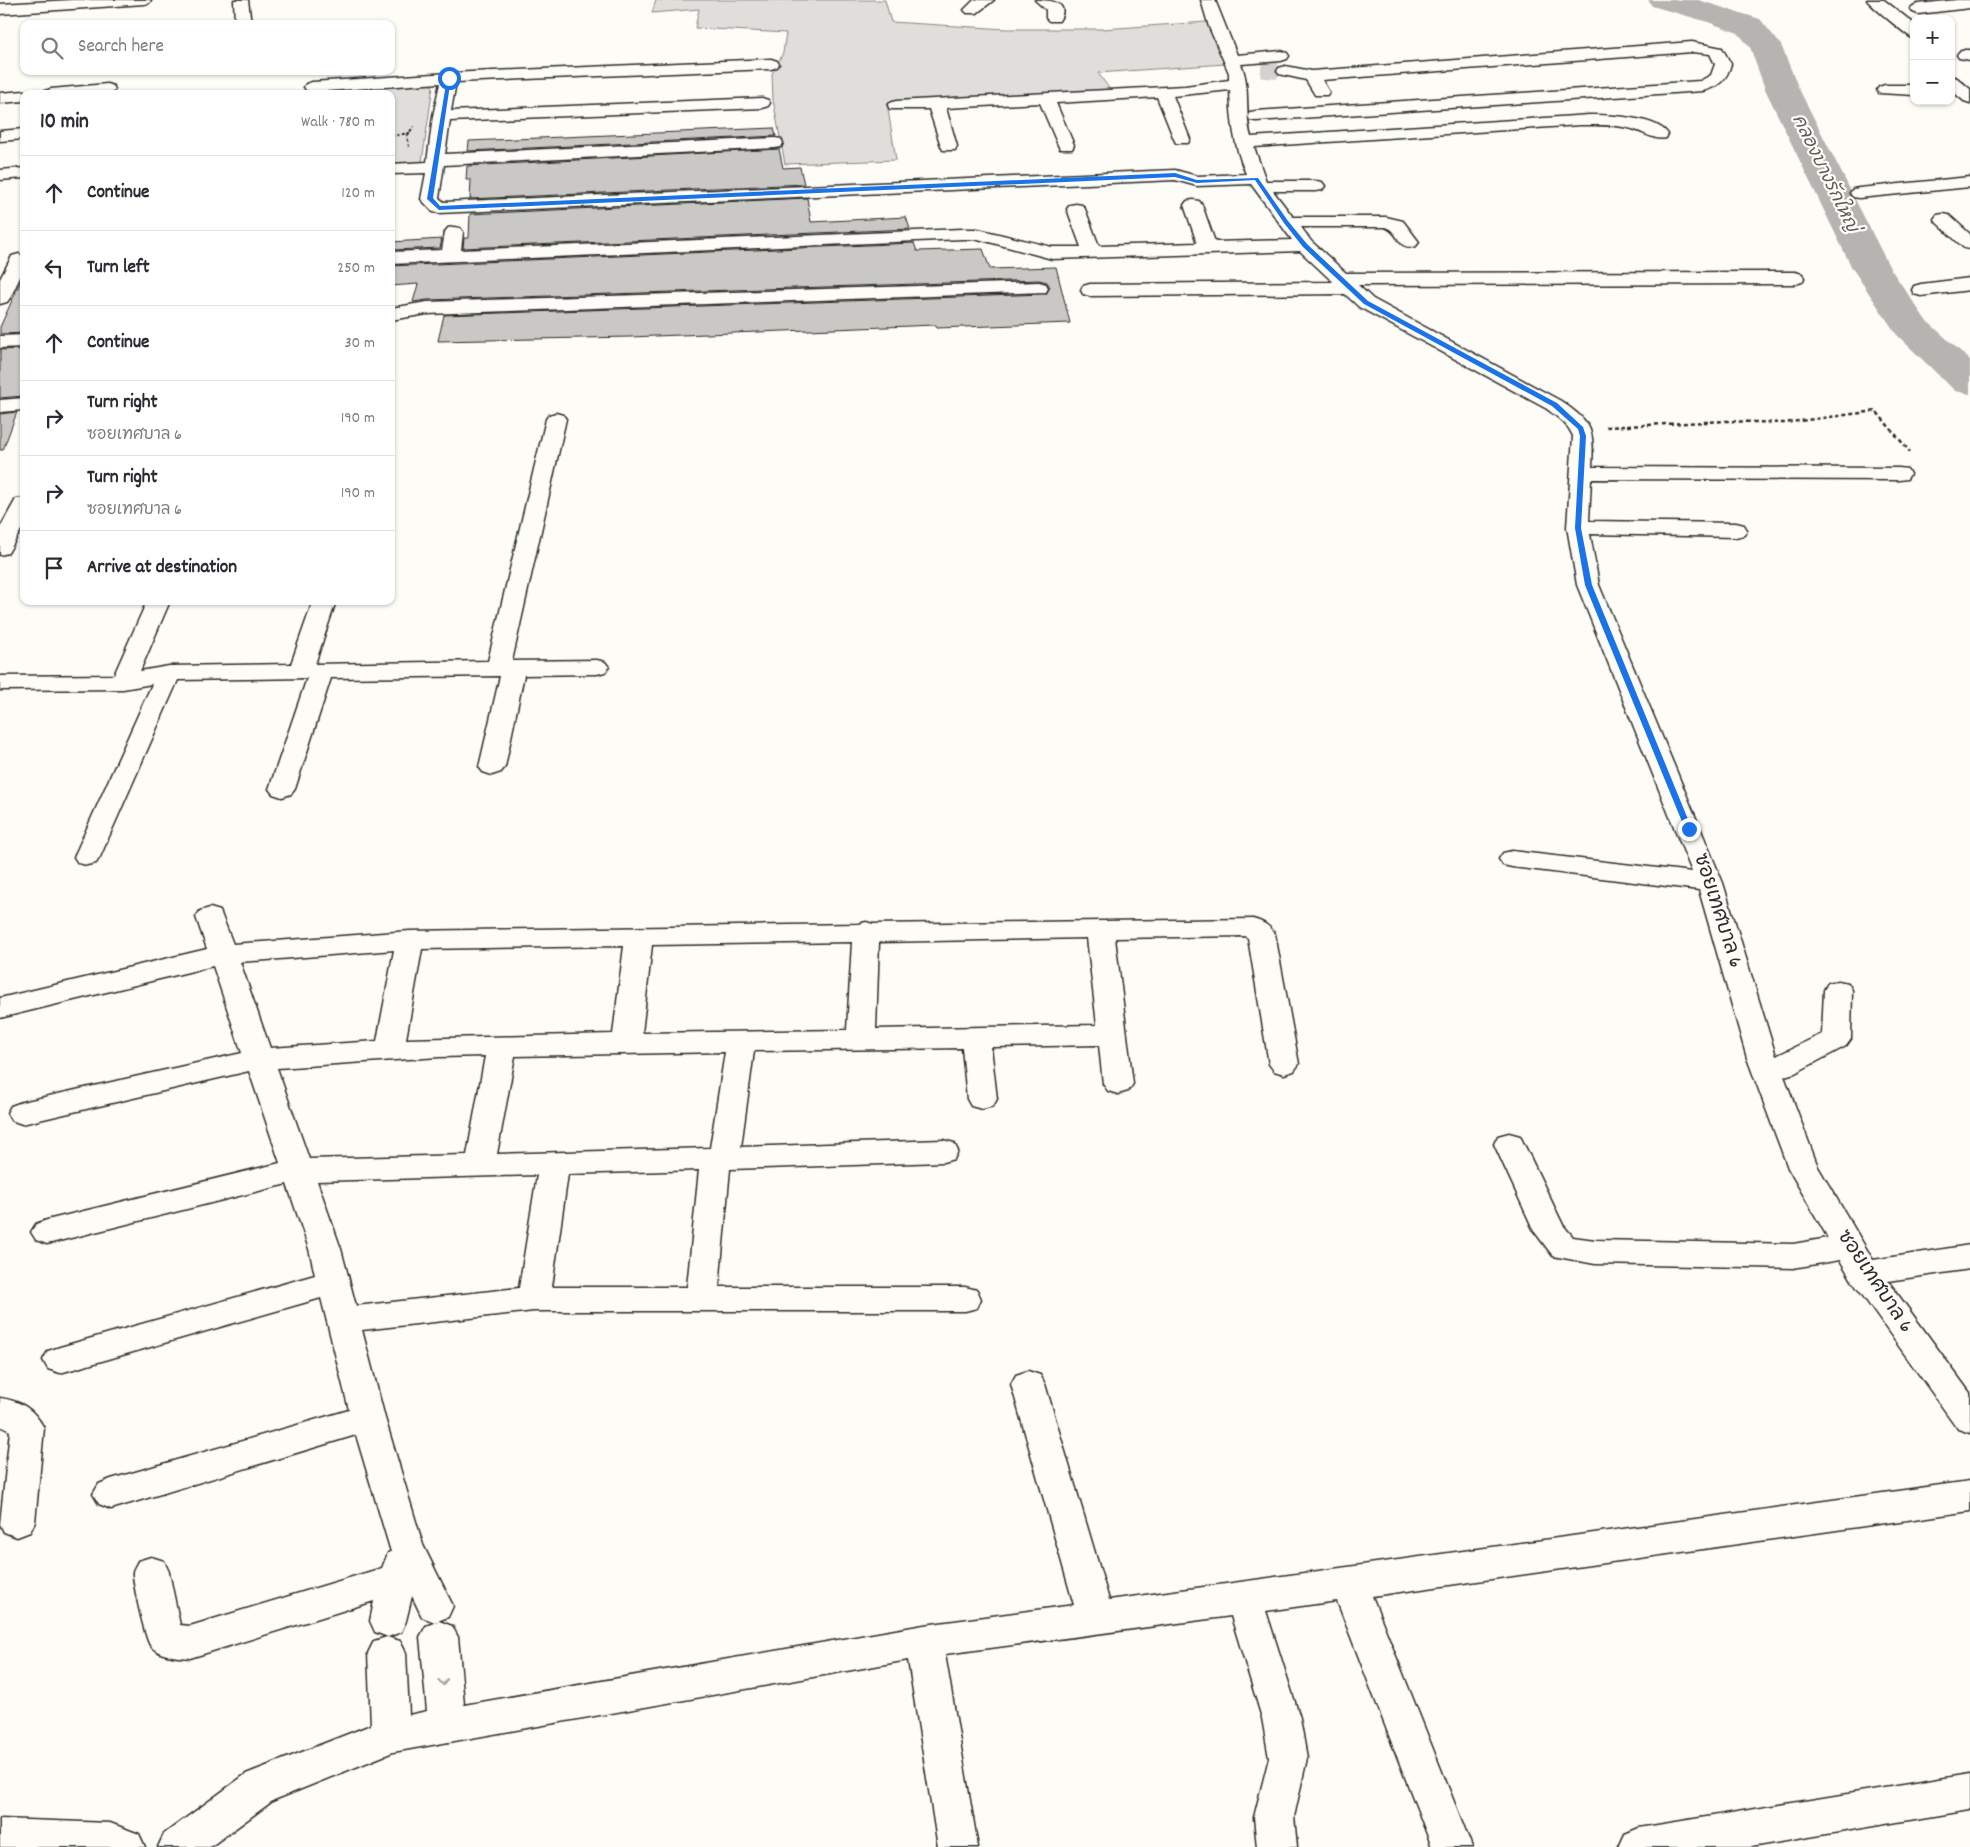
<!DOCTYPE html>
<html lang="en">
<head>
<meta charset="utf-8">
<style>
	body { margin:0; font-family:Dekko,"Playpen Sans Thai",sans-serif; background:#f7f7f7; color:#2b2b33 }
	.controls { position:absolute; right:15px; top:15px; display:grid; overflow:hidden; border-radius:10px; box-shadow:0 1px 4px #0004 }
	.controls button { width:45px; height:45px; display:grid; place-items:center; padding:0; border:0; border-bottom:1px solid #e1e1e2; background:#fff; color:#2b2b33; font:25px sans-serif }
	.stop { position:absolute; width:15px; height:15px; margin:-11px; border:4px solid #1a73e8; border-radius:50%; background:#fff }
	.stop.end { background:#1a73e8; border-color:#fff; box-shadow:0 1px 5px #0008 }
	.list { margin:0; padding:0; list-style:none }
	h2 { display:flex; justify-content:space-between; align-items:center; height:65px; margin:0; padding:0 20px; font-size:21px }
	h2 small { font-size:16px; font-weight:400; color:#7c7c81 }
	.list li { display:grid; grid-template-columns:32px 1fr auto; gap:15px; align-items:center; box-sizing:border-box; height:75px; padding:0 20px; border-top:1px solid #e1e1e2 }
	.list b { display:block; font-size:19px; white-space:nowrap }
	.list p { margin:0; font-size:16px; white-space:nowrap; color:#7c7c81 }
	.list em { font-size:16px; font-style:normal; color:#7c7c81 }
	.icon { flex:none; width:28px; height:28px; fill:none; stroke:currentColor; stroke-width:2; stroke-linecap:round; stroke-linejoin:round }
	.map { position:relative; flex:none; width:1970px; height:1847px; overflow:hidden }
	.search { position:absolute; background:#fff; box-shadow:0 1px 4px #0004; left:20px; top:20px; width:375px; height:55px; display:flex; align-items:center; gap:12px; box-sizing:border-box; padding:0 18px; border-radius:10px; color:#7c7c81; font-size:19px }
	.panel { position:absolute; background:#fff; box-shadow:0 1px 4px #0004; left:20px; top:90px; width:375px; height:515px; border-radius:10px }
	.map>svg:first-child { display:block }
</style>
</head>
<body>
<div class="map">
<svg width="1970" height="1847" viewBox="0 0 1970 1847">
	<rect width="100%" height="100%" fill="#fdfcf7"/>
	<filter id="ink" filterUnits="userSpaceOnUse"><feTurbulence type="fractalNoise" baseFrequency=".02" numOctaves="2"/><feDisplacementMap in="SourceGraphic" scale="10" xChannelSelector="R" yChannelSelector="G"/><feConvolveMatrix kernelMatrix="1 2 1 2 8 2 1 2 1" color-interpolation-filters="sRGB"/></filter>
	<g filter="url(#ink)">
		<g fill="#dfdeda" stroke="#858482">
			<path d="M656 0H885L891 22 1006 29H1102L1207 22 1225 64 1098 73 1111 91 887 103 896 160 785 164 773 100 772 74 783 53 786 33 695 28 699 9 652 13Z"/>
			<path d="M429 84 433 86 422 162 391 165V94H357V90Z"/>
		</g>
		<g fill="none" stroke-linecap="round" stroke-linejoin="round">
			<path fill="#b5b4b1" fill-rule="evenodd" d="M1648 0H1698L1760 19 1781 45 1799 89 1890 268 1925 319 1970 360V394L1955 391 1897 335 1852 268 1765 89 1750 47 1738 33 1708 22 1652 6Z"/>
		</g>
		<g fill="#c9c8c4" stroke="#2b2b2b">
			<path d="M774 128 776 136 468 151 469 141Z"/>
			<path d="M779 149 783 168 800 167 804 184 470 199 471 180H466L467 166Z"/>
			<path d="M807 198 811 222 906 217 910 229 463 248 464 238H469L470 214Z"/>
			<path d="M442 239 440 248 391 250V242Z"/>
			<path d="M914 243 917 251 983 249 990 269 1056 267 1070 323 937 328 936 325 630 337 438 341 444 315 1046 294 1050 287 1047 282 1039 280 427 300 413 302 418 284 391 286V266Z"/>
			<path d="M24 274V333L0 334V327Z"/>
			<path d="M24 349 23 396 0 398V350Z"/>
			<path d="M17 412 3 450H0V414Z"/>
		</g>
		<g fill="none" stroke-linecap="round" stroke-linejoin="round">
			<path stroke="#d3d2ce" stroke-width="17" stroke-dasharray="17 9" stroke-linecap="butt" d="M1261 69 1285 71"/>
			<defs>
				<g id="minor">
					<path d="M72 0H151L149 3 144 4 0 14V4Z"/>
					<path d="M234 0H248L251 24H235Z"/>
					<path d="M974 0H994L977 13H967L964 10Z"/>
					<path d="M1035 0C1047 0 1072 1 1059 21H1049L1046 18V10Z"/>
					<path d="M1201 0H1215L1237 55 1281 51 1287 53 1289 56 1287 59 1281 61 1241 64C1251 86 1244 113 1251 137L1590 115C1610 115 1657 117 1668 134L1666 138C1653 141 1641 130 1628 128 1612 124 1596 125 1580 125L1254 147 1266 181H1316L1322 182 1325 186 1322 190 1316 191H1273L1293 217H1386L1403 221 1419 242 1416 246C1396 251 1401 232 1385 227H1301L1311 241 1346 273 1795 272 1802 274 1804 278 1802 282 1795 284 1358 285 1373 299 1561 401C1593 424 1594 428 1592 467L1899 468 1907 469 1910 474 1907 479 1899 480 1591 479 1589 521 1736 523 1744 525 1747 530 1744 535 1736 537 1590 534 1599 585 1723 883 1776 1056 1822 1034 1824 990 1828 983 1838 981 1848 983 1852 990 1851 1039 1846 1046 1795 1073 1784 1076 1818 1167 1873 1260 1970 1245V1269L1888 1281 1970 1393V1433L1958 1429 1853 1282 1840 1260 1793 1268 1595 1264 1553 1256 1534 1231 1494 1144 1498 1136 1509 1133 1520 1136 1563 1225 1573 1237 1595 1240 1793 1244 1828 1238 1788 1168 1747 1058 1699 890 1512 867 1503 865 1499 859 1503 853 1512 851 1692 872 1577 585 1567 527 1573 436C1568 424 1557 417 1547 409L1359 307 1345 294 1090 296 1083 294 1081 290 1083 286 1090 284 1333 282 1300 251 1052 259 978 239H962L391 264V252L442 250 445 232 448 228 454 227 460 228 463 232 461 250 962 229H978L1052 247H1081L1067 209 1070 205 1076 204 1082 205 1085 209 1099 246 1197 243 1184 205 1187 201 1193 200 1199 201 1202 205 1215 242 1292 240 1251 184 1197 186 1175 180 439 213 433 212 421 199 426 173 391 174V164L427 162 433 116 440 83 312 92 306 90 304 87 306 84 312 82 449 73 771 59 777 61 779 64 777 67 771 69 456 82 451 111 762 98 768 100 770 103 768 106 762 108 450 121 445 154 775 138 781 139 783 143 781 147 775 148 444 165 439 198 444 202 1175 170 1197 176 1246 174C1234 146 1231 121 1230 90L1173 96 1190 139 1188 143H1176L1174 139 1157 97 1056 103 1074 145 1072 149H1060L1058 145 1040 103 946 108 957 146 955 150H943L941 146 929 109H890L888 106 890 103 896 101 1185 86 1229 80V73L1209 27Z"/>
					<path d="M1867 0H1884L1912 22 1914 39C1910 38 1870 5 1867 0Z"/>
					<path d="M1957 0H1970V8L1918 14 1913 12 1910 9 1913 6 1918 4Z"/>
					<path d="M1692 42 1722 48 1731 64C1727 80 1718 87 1703 91L1256 121 1250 120 1248 116 1250 112 1256 111 1700 81 1711 75 1715 64 1710 54 1692 52 1322 80 1329 92 1327 95H1315L1306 80 1279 74 1277 71 1279 68 1285 66 1312 71Z"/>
					<path d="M1965 50H1970V60L1959 58 1957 55 1959 52Z"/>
					<path d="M1951 76 1957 78 1970 89V103L1964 101 1951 90Z"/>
					<path d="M107 84 113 86 115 89 113 92 43 94 45 91 51 89Z"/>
					<path d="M1885 85H1914V95L1879 93 1877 90 1879 87Z"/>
					<path d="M24 91 31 94H24V101L0 103V93Z"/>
					<path d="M24 129V139L0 141V131Z"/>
					<path d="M24 168V178L0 180V170Z"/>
					<path d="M1970 177V187L1859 198 1853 197 1850 193 1853 189 1859 188Z"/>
					<path d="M1943 214 1949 215 1970 234V249L1964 248 1937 223 1934 219 1937 215Z"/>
					<path d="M19 254 24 256V269L10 298 7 302 0 304V279L12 256Z"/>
					<path d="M1970 278V290L1921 296 1914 294 1912 290 1914 286 1921 284Z"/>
					<path d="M1039 282 1046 284 1048 288 1046 292 427 314 391 320V308L427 302Z"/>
					<path d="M24 335V347L0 348V336Z"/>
					<path d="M24 398V410L0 412V400Z"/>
					<path d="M556 413 563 415 566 419 512 661 597 660 605 662 609 667 605 672 597 674 524 675 505 767 501 772 492 775 483 772 479 767 500 676 331 678 295 789 291 794 282 797 273 794 269 789 307 678 178 680 100 857 96 863 87 865 78 863 74 857 152 684 123 689 0 690V676L114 675 147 601H170L140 671 169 666 291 664 313 601H336L315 664 488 661 546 419 549 415Z"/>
					<path d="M24 498V525L8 553 0 555V528L16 499Z"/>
					<path d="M210 908 220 911 233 944 410 931 859 924 866 922 873 924 1253 919C1263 922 1269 925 1275 934L1299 1064 1294 1071 1284 1074 1274 1071 1269 1064 1248 938 1244 936 1115 938 1133 1084 1128 1091 1118 1094 1108 1091 1103 1084 1099 1045 991 1047 997 1099 993 1106 982 1109 971 1106 967 1099 962 1048 754 1051 741 1147 943 1140 954 1143 958 1151 954 1159 943 1162 730 1169 719 1287H965L977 1290 981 1299 977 1308 965 1311H534L362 1330 385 1418 423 1545 453 1606 448 1617 435 1622 422 1617 412 1596 406 1621 401 1632 388 1637 375 1632 370 1621 374 1601 190 1658C177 1657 158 1656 150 1645 145 1638 132 1580 133 1572 133 1569 137 1564 138 1561L151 1557 164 1561 169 1572 180 1625 190 1626 382 1568 388 1553 391 1552 356 1435 111 1509 99 1504 93 1494 99 1484 111 1479 349 1410 321 1298 60 1373 48 1369 43 1360 48 1351 60 1347 315 1275 309 1249 287 1184 47 1244 36 1240 31 1232 36 1224 47 1220 280 1163 249 1071 22 1124 11 1120 7 1113 11 1106 22 1102 242 1053 213 966 0 1018V998L207 949 196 917 200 911ZM1087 938 1097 1025 876 1029 879 942ZM852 942 847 1030 642 1033 652 945ZM624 946 613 1034 406 1039 422 949ZM394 950 377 1041 270 1048 240 962ZM725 1052 710 1148 497 1154 515 1056ZM485 1056 467 1155 309 1159 277 1068 439 1057ZM699 1170 687 1287H552L568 1174ZM537 1175 519 1288 356 1306 341 1249 317 1181Z"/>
					<path d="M1028 1371 1040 1375 1045 1384 1109 1600 1970 1481V1511L1372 1596 1472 1847H1432L1337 1601 1266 1611 1300 1718 1307 1758 1294 1817 1297 1847H1257L1254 1817 1269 1758 1262 1718 1231 1616 945 1654 978 1847H938L908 1660 393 1752 274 1800 210 1847H158L164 1834 246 1774 371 1725 368 1653 374 1641 387 1637 400 1641 406 1653 409 1715 427 1711 420 1637 426 1626 439 1621 452 1626 458 1637 464 1705 924 1625 1074 1605 1011 1384 1016 1375Z"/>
					<path d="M0 1398C21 1401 34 1409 44 1428L35 1522 30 1532 17 1537 4 1532 0 1524 10 1431 0 1426Z"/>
					<path d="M1970 1774V1810L1750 1847H1619L1625 1834 1639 1828Z"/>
					<path d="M0 1819 110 1823 139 1834 145 1847H0Z"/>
				</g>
			</defs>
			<use href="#minor" stroke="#2b2b2b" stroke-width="3"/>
			<g stroke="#2b2b2b" stroke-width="2" stroke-dasharray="3 2.5" stroke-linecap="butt">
				<path d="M391 136 410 133"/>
				<path d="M409 147 407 136 414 126"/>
			</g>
			<path stroke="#2b2b2b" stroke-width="2.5" stroke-dasharray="4 3" stroke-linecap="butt" d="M1606 427 1726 421 1784 423 1876 411 1910 452"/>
			<use href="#minor" fill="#fdfcf7" fill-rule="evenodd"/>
		</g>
		<defs><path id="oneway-chevron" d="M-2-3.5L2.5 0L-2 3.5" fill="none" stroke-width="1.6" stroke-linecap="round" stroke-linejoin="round" transform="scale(1.25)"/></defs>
		<use stroke="#9e9e9b" href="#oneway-chevron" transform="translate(443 1682) rotate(85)"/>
	</g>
	<path fill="#1a73e8" d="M449 76 451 78 433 198 440 206 1175 173 1197 180 1258 178 1288 221 1307 244 1368 301 1557 403 1583 427 1586 436 1581 528 1592 585 1692 829 1689 831 1685 829 1585 585 1575 528 1580 436 1578 429 1552 406 1364 304 1303 247 1284 223 1255 180 1197 183 1175 177 439 210 427 199 447 78Z"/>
	<g text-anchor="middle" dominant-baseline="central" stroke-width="4.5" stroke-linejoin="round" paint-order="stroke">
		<g font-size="18" font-style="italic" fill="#5b5b5a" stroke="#fdfcf7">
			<text transform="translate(1824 174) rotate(64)">คลองบางรักใหญ่</text>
		</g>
		<g font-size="20" fill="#2b2b2b" stroke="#fdfcf7">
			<text transform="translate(1717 911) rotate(72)">ซอยเทศบาล 6</text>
			<text transform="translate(1874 1282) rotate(56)">ซอยเทศบาล 6</text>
		</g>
	</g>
</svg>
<div class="controls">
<button>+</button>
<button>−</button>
</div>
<div class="stop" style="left:449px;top:78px"></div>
<div class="stop end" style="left:1689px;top:829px"></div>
<div class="search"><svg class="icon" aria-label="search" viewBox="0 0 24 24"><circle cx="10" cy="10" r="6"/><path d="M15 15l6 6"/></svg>Search here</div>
<section class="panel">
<h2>10 min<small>Walk · 780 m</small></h2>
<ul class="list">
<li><svg class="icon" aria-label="ahead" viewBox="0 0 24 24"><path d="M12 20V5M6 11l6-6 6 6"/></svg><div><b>Continue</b></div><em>120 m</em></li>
<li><svg class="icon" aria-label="left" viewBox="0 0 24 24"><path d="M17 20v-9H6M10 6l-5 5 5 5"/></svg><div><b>Turn left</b></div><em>250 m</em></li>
<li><svg class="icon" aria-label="ahead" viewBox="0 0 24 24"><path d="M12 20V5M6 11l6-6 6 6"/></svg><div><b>Continue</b></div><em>30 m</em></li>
<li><svg class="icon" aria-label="right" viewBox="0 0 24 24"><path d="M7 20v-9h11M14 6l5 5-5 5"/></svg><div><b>Turn right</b><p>ซอยเทศบาล 6</p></div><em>190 m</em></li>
<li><svg class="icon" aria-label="right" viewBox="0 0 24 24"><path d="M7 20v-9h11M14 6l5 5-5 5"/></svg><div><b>Turn right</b><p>ซอยเทศบาล 6</p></div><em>190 m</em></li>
<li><svg class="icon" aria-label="arrive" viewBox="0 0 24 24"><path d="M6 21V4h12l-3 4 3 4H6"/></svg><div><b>Arrive at destination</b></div></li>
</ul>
</section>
</div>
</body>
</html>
